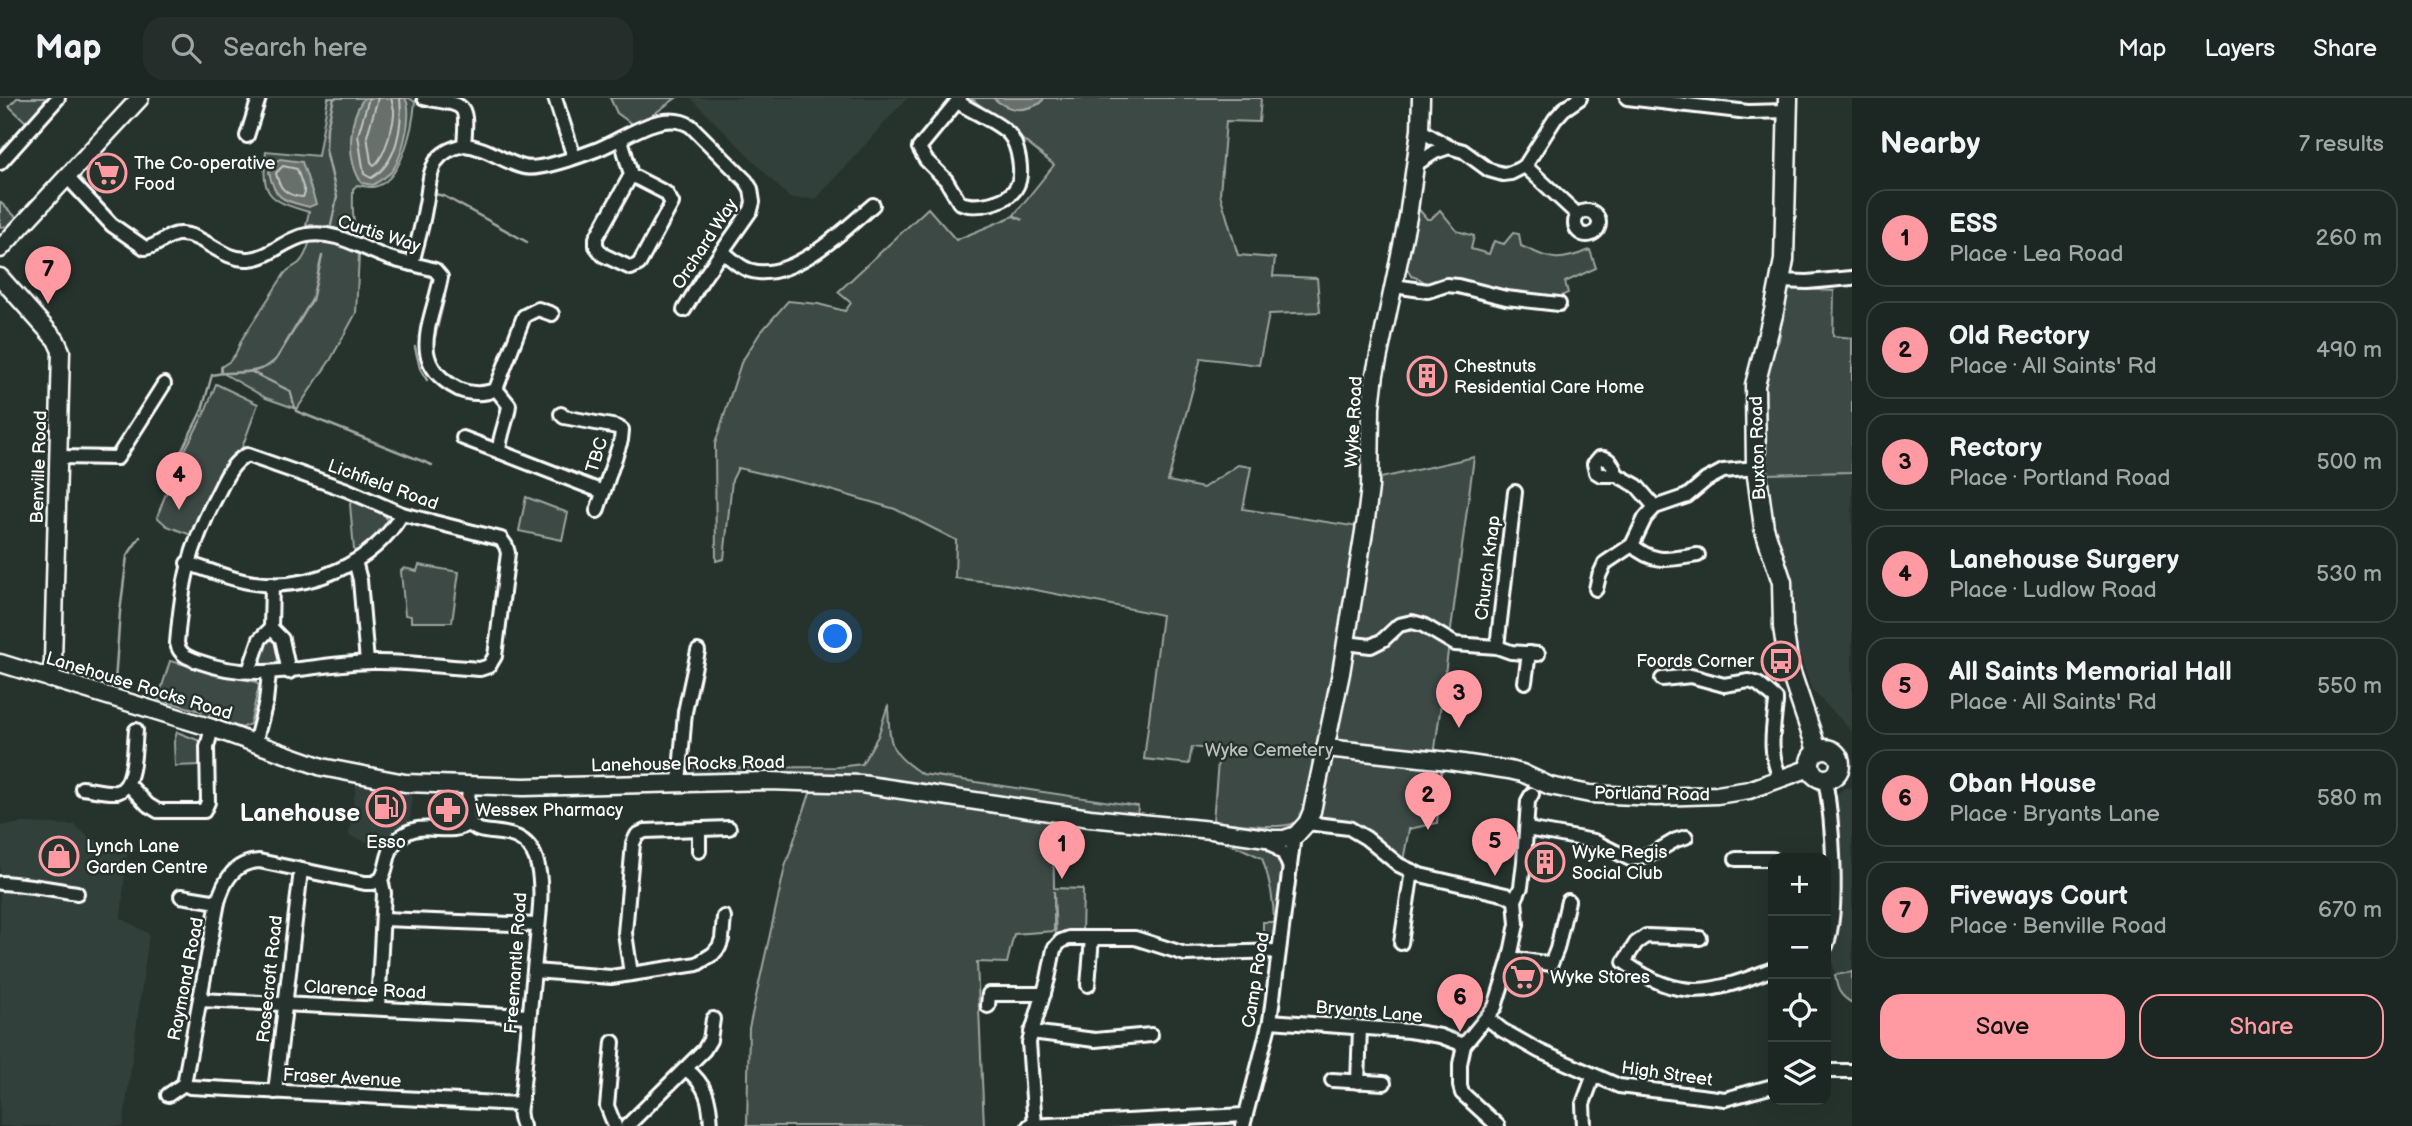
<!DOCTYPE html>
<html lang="en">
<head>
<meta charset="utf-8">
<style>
	body { margin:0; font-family:"Balsamiq Sans",sans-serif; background:#252e2a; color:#f1f3f6 }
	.controls { position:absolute; right:21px; bottom:21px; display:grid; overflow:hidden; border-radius:14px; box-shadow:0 7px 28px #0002 }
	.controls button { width:63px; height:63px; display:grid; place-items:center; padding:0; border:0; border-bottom:2px solid #3a4340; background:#1c2622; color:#f1f3f6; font:35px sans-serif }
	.you { position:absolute; left:836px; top:539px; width:24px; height:24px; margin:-18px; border:5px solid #fff; border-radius:50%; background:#1a73e8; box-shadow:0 0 0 10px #1a73e833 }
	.badge { display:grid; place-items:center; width:46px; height:46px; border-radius:50%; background:#ff9aa2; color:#111; font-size:23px; font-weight:700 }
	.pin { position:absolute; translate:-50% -58px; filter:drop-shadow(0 2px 4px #0008) }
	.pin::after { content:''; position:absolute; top:37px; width:24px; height:21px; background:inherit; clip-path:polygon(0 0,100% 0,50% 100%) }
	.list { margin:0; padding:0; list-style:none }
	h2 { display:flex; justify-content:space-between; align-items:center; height:91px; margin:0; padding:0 28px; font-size:30px }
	h2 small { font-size:23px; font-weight:400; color:#a0a5a5 }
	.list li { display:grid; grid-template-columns:46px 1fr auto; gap:21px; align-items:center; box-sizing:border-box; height:98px; margin:0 14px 14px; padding:0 14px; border:2px solid #3a4340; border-radius:21px }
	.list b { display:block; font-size:26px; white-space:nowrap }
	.list p { margin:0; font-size:23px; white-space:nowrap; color:#a0a5a5 }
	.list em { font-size:23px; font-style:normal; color:#a0a5a5 }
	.actions { display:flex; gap:14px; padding:21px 28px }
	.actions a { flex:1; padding:16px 0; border:2px solid #ff9aa2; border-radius:21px; text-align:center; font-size:24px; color:#ff9aa2 }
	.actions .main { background:#ff9aa2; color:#111 }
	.icon { flex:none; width:38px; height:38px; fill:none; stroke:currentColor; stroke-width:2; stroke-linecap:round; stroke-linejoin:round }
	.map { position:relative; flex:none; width:1852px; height:1028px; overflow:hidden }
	header { display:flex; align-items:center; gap:42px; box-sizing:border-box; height:98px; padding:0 35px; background:#1c2622; border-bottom:2px solid #3a4340 }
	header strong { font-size:33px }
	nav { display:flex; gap:38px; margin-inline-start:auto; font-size:24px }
	.search { width:490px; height:63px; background:#252e2a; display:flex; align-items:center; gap:18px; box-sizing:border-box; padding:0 24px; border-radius:21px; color:#a0a5a5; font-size:26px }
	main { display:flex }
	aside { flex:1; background:#1c2622 }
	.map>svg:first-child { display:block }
</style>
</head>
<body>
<header>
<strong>Map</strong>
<div class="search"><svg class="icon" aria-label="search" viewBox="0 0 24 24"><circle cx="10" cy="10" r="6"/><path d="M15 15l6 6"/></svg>Search here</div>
<nav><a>Map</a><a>Layers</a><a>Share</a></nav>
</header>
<main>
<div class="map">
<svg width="1852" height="1028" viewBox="0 0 1852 1028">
	<rect width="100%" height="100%" fill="#26332d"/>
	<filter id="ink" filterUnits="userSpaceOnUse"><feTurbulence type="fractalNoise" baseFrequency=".0143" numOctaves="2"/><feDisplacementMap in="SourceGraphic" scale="14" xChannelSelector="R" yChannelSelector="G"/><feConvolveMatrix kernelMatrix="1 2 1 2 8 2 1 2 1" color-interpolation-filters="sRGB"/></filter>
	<g filter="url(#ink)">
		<g fill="#333f3a">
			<path d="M691 0H907L816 101 790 100Z"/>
			<path d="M1852 374V633L1812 592 1791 533 1765 413 1763 376Z"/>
			<path d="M356 686 412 695 410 724 395 732 382 749 349 738Z"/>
			<path d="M1844 690H1852V874L1835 877 1831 858 1840 826 1841 784 1835 703 1839 694Z"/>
			<path d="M23 725 75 727 89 740 127 752 121 820 149 836 123 1028H0V728Z"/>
		</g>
		<g fill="#3e4944" stroke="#9ea4a2" stroke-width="2">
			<path d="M17 0H51L28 26 9 8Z"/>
			<path d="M328 0H409L415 4C413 28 402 85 373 89 368 89 362 88 357 87L353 91C353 107 351 125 360 138L356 215 331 261 297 311 266 300 221 274V269L230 263 236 255 242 241 285 175C289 170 294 169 299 165 308 156 311 138 313 127H306L309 114C267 102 261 97 266 53L318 58Z"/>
			<path d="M610 0H676L636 29 617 15Z"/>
			<path d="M971 0H1261L1259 24 1226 23 1220 96 1238 157 1275 160 1273 178 1317 180 1320 214 1269 216 1259 267 1201 260 1168 383 1203 390 1238 367 1251 369 1243 411 1359 429 1306 711C1305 714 1304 718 1302 721 1289 735 1231 724 1213 723L1219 652 1192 649 1189 666 1144 661 1162 517 1006 486 955 480 956 442 895 411 813 387 738 370 732 382 724 461 716 463 715 346 741 265 760 235 788 203 818 206 845 213 851 205 838 194 928 110 956 142 1013 118 1023 122 1014 117 1054 67Z"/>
			<path d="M0 104 18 121 11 128 0 129Z"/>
			<path d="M1416 108 1427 121H1431L1440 112 1457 133 1474 138 1471 151 1489 156 1494 143 1504 146 1513 135 1519 136 1521 148C1553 162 1556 165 1590 152L1596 170 1565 184 1568 195 1550 203 1432 190 1420 181 1411 178 1403 162Z"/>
			<path d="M1787 190 1834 193 1833 238 1852 240V374L1763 376 1760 288 1779 242Z"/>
			<path d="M216 286 258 306 240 355 217 385 191 437 167 428 157 419 176 369 204 316Z"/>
			<path d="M1474 359 1434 658 1442 664 1437 725 1409 731 1403 763 1354 728V725L1316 721 1349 578 1363 496 1360 495 1376 381Z"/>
			<path d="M526 399 568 415 562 442 519 433Z"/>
			<path d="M352 403 384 416 388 423V426L371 444 357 454 354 452 350 406Z"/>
			<path d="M419 467 459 474 452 524H411V518L405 517 401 473 404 470 417 473Z"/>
			<path d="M267 537 277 538 282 566 280 569 257 566Z"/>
			<path d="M170 563 256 584 259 588 250 626 242 630 218 622 211 616 158 601Z"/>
			<path d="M888 607C890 647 888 654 922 676L1138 708 1137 719 903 685 687 679 682 674 685 656H688L695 670 838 669 862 666 878 638Z"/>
			<path d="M177 634 200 643 201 667 175 668 174 644Z"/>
			<path d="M813 686 1053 719 1054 790 1083 791 1082 837 1067 836 1056 839 1054 793V833L1014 836 1007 865 977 864 984 1028H747L749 930 785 769Z"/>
			<path d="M1229 740 1267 748 1285 764 1275 847H1263V824H1274C1274 800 1270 782 1262 760L1227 744Z"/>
			<path d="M1852 874V905C1839 897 1837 891 1835 877Z"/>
		</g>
		<g fill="#67706c" stroke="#a4a9a7" stroke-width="2">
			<path d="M364 0H405C414 14 402 61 391 74 386 79 379 83 373 87L362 85C346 63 348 22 364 0Z"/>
			<path d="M993 0H1044L1041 5C1022 14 1010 14 993 0Z"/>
			<path d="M280 61 302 64 316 106 309 109C283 102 275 102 269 74L274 65Z"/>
		</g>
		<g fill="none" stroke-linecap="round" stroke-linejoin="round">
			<g stroke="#c2c6c4" stroke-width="2">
				<path d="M369 0 358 37 364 76 371 80C397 66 403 27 400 0"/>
				<path d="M378 0 367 38 371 64 374 67C384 61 395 24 394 12 393 8 392 4 391 0"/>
				<path d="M283 68 297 71 305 95 303 99C287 98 279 91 276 75Z"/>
			</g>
			<g stroke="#a4a9a7" stroke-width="2.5">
				<path d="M435 96 444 98 527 144"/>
				<path d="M331 127 337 99 326 52 327 29 334 0"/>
				<path d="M435 239 445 198"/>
				<path d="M415 249 420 270 427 282"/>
				<path d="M252 274 290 293 296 313 432 367"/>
				<path d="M172 372 202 312 212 277C233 272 260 280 277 260L312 202 322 158"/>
				<path d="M115 584 120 514 127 458 140 439"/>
			</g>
			<defs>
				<g id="minor">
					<path d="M555 0 574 59"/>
					<path d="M1627 0 1748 14 1788 13"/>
					<path d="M958 4C972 14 998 24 1009 36 1018 46 1024 75 1017 88 1009 105 974 112 959 104L946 82 926 62 919 50 960 0"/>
					<path d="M1420 32 1449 49 1463 53 1489 72 1503 76 1511 75 1525 68 1555 21 1564 11 1580 0"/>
					<path d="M247 38 259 0"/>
					<path d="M621 41 631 77 596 140V148L603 157 631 170 639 166 672 105 666 95 631 77"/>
					<path d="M464 47C487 49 503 64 524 69 540 73 580 58 596 52 625 41 662 10 691 28L746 83 751 91 753 104 751 112 702 182 684 212"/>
					<path d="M0 65 58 0"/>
					<path d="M1415 67 1435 54 1449 49"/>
					<path d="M1525 68 1578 117"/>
					<path d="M68 80 112 127 145 150C158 149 167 136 179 136 203 135 222 163 249 161 270 160 286 140 307 137 337 132 362 151 389 160 404 165 420 167 435 172L441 179C433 223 405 264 458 291 469 296 485 297 496 291L524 218 538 211 552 216"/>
					<circle cx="1587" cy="125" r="12"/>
					<path d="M722 153C733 162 743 173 758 174 798 178 845 131 873 107"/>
					<path d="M412 166C416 148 422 130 425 111 432 79 425 56 464 47 468 2 465 8 424 0"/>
					<path d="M1780 183 1807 184 1852 180"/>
					<path d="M1394 188 1428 193 1446 187 1458 188 1506 200 1559 206"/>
					<path d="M496 291 509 307C508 321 497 344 500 354L603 394"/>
					<path d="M561 316 564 319 617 329 622 332 621 342 597 413"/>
					<path d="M463 340 500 354"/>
					<path d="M247 357 347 392 402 416 501 441 506 448 508 455 495 558 489 568 480 571C444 569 407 563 372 564 311 565 261 586 200 564 189 560 179 557 177 545 182 484 189 450 218 395 225 381 232 364 247 357Z"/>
					<path d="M59 359 117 360 164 286"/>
					<path d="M1599 360C1610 358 1613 368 1617 377H1601L1596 374 1594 366Z"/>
					<path d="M1617 377 1637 388 1655 409"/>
					<path d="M1632 447C1654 467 1671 461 1698 457"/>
					<path d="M355 463 360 482 367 564"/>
					<path d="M187 465C209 472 231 482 254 485 311 493 373 465 402 416"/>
					<path d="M272 486 271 530 282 541 289 574"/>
					<path d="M1596 491 1599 478 1605 465 1632 447 1645 420 1655 409 1687 398 1706 382 1723 373 1756 370"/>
					<path d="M1345 545 1371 548 1383 542 1399 527 1412 524 1423 527 1455 546 1497 549 1511 554 1538 556"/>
					<path d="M1497 549 1515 394"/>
					<path d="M249 573 260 541 271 530"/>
					<path d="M1662 581 1691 578 1724 587 1749 583 1758 586 1769 595 1776 601V605C1773 632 1768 655 1781 681"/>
					<path d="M1525 584 1529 555"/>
					<path d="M255 645 266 604 269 575"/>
					<path d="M1825 681C1832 719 1840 813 1826 848"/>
					<path d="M679 685 685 614 698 553"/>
					<path d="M128 686 148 707 158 713H204L208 704 207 649 212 630"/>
					<path d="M469 688C469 698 465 716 470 725 480 743 522 722 536 761 545 789 538 824 536 852 531 900 527 948 522 997 520 1008 517 1016 523 1028"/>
					<path d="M82 690C92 691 106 695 116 694 136 691 134 648 136 632"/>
					<path d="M1307 725 1349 730 1366 740 1399 767 1420 777 1506 797 1515 802"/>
					<path d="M699 731V753"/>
					<path d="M1527 731 1594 743 1630 761 1652 756 1676 742 1686 739"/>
					<path d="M1267 741 1284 756 1290 770"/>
					<path d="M1736 761H1773"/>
					<path d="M0 785C27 786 51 791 77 795"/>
					<path d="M181 798 218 804"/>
					<path d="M383 821 538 827"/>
					<path d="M1700 840 1646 838 1636 845 1624 864C1681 905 1712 895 1773 871"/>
					<path d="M1401 845 1412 773"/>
					<path d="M1510 860 1551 866 1557 851 1568 803"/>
					<path d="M534 873 611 879 697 866 713 856 719 849 722 841 724 819"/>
					<path d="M631 876 625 835 633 745 637 737 645 733 729 730"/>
					<path d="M1088 887 1092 840"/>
					<path d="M200 902 529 918"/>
					<path d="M988 908 989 896H1044"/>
					<path d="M378 910 384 795 381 781C388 771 386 756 394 746 416 716 446 742 470 725"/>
					<path d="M1487 920 1502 932 1539 953 1619 988 1725 1001 1773 988"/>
					<path d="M1270 923 1409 933 1440 938 1464 947"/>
					<path d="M1031 934 1095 942 1151 937"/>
					<path d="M613 944 607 1008 615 1028"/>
					<path d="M686 971C707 987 710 1003 711 1028"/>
					<path d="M1826 973H1852"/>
					<path d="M1332 982 1384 985"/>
					<path d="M1358 984 1360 930"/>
					<path d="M184 986 218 804C224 783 234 764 259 763L365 785H373L381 781"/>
					<path d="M275 994 301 772"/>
					<path d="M168 997 184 986 190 989 519 1006"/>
					<path d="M627 1028 704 952 710 942 713 921"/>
					<path d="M1029 1028 1245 1017"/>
					<path d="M1035 1028 1029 944 1048 881 1054 851 1061 843 1069 840H1135L1185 856 1278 853"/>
					<path d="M1243 1028 1270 923 1293 745 1292 739"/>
					<path d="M1498 1028 1462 995 1460 988V966L1464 947 1495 909 1510 860 1517 826 1515 802 1521 789 1524 764 1528 703 1532 696"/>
					<path d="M1584 1028 1583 1006 1593 979"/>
				</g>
				<g id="major">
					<path d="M0 151 140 0"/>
					<path d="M0 179 56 242 61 253 53 564 50 581"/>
					<path d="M0 565 212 630 322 669 405 685 524 689 769 683 861 686 1090 720 1211 732 1273 741H1284L1296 737 1307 725 1312 713 1341 575 1366 421 1370 389 1371 309 1375 276 1408 119 1420 32 1421 0"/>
					<path d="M1326 650 1449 663 1509 672 1522 675 1550 688 1590 696 1656 699 1717 697 1749 692 1810 670"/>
				</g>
				<g id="highway">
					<path d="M1788 0 1784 162 1774 213 1755 287 1756 370 1764 430 1782 484 1783 529 1789 569 1817 652"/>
					<circle cx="1825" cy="666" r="15"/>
				</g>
			</defs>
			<use href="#minor" stroke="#fff" stroke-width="18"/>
			<use href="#major" stroke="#fff" stroke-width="21"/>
			<use href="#highway" stroke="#fff" stroke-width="23"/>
			<use href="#minor" stroke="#26332d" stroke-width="12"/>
			<use href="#major" stroke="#26332d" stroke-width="16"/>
			<use href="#highway" stroke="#26332d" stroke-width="18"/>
		</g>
	</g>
	<defs>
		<symbol id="supermarket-ring" viewBox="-11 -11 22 22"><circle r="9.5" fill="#26332d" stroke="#ff9aa2" stroke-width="1.5"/><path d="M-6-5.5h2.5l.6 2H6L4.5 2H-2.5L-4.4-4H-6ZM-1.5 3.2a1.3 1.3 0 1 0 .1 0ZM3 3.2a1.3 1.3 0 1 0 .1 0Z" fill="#ff9aa2"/></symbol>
		<symbol id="building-ring" viewBox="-11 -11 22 22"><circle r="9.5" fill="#26332d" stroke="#ff9aa2" stroke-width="1.5"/><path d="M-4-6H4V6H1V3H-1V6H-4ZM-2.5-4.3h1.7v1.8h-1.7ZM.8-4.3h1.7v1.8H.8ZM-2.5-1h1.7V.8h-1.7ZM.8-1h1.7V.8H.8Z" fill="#ff9aa2"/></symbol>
		<symbol id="bus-ring" viewBox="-11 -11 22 22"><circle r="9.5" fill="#26332d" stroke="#ff9aa2" stroke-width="1.5"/><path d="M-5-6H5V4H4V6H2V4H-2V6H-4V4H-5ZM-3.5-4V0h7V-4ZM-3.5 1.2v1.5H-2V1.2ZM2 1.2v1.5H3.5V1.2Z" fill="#ff9aa2"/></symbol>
		<symbol id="fuel-ring" viewBox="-11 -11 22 22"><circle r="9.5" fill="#26332d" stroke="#ff9aa2" stroke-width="1.5"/><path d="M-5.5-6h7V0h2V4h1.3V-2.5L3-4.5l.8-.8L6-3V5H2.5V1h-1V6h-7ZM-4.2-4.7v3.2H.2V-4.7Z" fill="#ff9aa2"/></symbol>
		<symbol id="pharmacy-ring" viewBox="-11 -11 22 22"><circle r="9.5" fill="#26332d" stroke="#ff9aa2" stroke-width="1.5"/><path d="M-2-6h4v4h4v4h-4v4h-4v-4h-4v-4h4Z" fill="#ff9aa2"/></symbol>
		<symbol id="shop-ring" viewBox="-11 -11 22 22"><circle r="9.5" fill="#26332d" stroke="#ff9aa2" stroke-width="1.5"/><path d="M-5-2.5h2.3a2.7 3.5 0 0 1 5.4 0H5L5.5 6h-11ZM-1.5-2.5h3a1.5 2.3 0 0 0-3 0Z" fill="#ff9aa2"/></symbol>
	</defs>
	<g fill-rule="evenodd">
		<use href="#supermarket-ring" x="85" y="53" width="44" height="44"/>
		<use href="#building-ring" x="1405" y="256" width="44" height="44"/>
		<use href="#bus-ring" x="1759" y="541" width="44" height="44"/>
		<use href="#fuel-ring" x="364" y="687" width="44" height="44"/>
		<use href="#pharmacy-ring" x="426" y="690" width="44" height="44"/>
		<use href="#shop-ring" x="37" y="736" width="44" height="44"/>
		<use href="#building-ring" x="1523" y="742" width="44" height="44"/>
		<use href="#supermarket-ring" x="1501" y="857" width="44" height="44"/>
	</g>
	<g text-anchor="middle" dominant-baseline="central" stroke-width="5" stroke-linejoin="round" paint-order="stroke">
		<g font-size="18" fill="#fff" stroke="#26332d" text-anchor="start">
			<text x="134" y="65">The Co-operative<tspan x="134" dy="21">Food</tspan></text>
			<text x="1454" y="268">Chestnuts<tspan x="1454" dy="21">Residential Care Home</tspan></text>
			<text x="1754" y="563" text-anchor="end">Foords Corner</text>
			<text x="475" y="712">Wessex Pharmacy</text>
			<text x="386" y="744" text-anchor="middle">Esso</text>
			<text x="86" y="748">Lynch Lane<tspan x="86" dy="21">Garden Centre</tspan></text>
			<text x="1572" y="754">Wyke Regis<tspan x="1572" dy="21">Social Club</tspan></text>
			<text x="1550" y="879">Wyke Stores</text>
		</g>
		<g font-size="18" fill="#fff" stroke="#26332d">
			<text transform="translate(379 136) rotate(18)">Curtis Way</text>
			<text transform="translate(705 146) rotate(-57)">Orchard Way</text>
			<text transform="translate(1354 324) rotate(-87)">Wyke Road</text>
			<text transform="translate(1758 350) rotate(-92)">Buxton Road</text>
			<text transform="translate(597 357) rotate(-73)">TBC</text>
			<text transform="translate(39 369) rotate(-88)">Benville Road</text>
			<text transform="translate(383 387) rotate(20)">Lichfield Road</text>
			<text transform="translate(1488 470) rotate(-83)">Church Knap</text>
			<text transform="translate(139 588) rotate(17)">Lanehouse Rocks Road</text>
			<text transform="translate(688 666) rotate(-1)">Lanehouse Rocks Road</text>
			<text transform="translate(1652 696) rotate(1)">Portland Road</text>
			<text transform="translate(516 865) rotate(-86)">Freemantle Road</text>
			<text transform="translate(186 881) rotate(-79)">Raymond Road</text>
			<text transform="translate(270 881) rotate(-84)">Rosecroft Road</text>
			<text transform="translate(1256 882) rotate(-81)">Camp Road</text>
			<text transform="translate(365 892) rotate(3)">Clarence Road</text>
			<text transform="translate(1369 914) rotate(5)">Bryants Lane</text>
			<text transform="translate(1667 976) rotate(8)">High Street</text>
			<text transform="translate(342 980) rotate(3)">Fraser Avenue</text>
		</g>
		<g font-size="18" fill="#bbbfbe" stroke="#26332d">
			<text x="1269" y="652">Wyke Cemetery</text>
		</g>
		<g font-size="24" font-weight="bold" fill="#fff" stroke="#26332d">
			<text x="300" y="715">Lanehouse</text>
		</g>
	</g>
</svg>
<div class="controls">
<button>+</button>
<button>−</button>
<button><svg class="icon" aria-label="locate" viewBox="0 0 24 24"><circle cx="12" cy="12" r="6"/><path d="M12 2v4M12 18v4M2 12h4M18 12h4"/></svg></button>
<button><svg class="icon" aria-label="layers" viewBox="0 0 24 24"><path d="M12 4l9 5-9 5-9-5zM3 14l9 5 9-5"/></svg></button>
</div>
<div class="you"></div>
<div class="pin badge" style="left:1062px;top:781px">1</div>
<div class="pin badge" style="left:1428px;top:732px">2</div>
<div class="pin badge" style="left:1459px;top:630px">3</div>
<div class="pin badge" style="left:179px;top:412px">4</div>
<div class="pin badge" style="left:1495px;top:778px">5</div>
<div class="pin badge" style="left:1460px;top:934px">6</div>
<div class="pin badge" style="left:48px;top:206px">7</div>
</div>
<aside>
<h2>Nearby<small>7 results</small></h2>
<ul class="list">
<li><span class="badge">1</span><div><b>ESS</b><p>Place · Lea Road</p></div><em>260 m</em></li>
<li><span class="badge">2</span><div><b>Old Rectory</b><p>Place · All Saints' Rd</p></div><em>490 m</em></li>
<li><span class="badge">3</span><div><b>Rectory</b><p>Place · Portland Road</p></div><em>500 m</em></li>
<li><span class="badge">4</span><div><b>Lanehouse Surgery</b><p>Place · Ludlow Road</p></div><em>530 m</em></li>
<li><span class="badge">5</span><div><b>All Saints Memorial Hall</b><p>Place · All Saints' Rd</p></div><em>550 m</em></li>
<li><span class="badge">6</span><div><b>Oban House</b><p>Place · Bryants Lane</p></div><em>580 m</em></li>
<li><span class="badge">7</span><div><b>Fiveways Court</b><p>Place · Benville Road</p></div><em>670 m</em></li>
</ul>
<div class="actions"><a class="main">Save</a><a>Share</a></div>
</aside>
</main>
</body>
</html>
